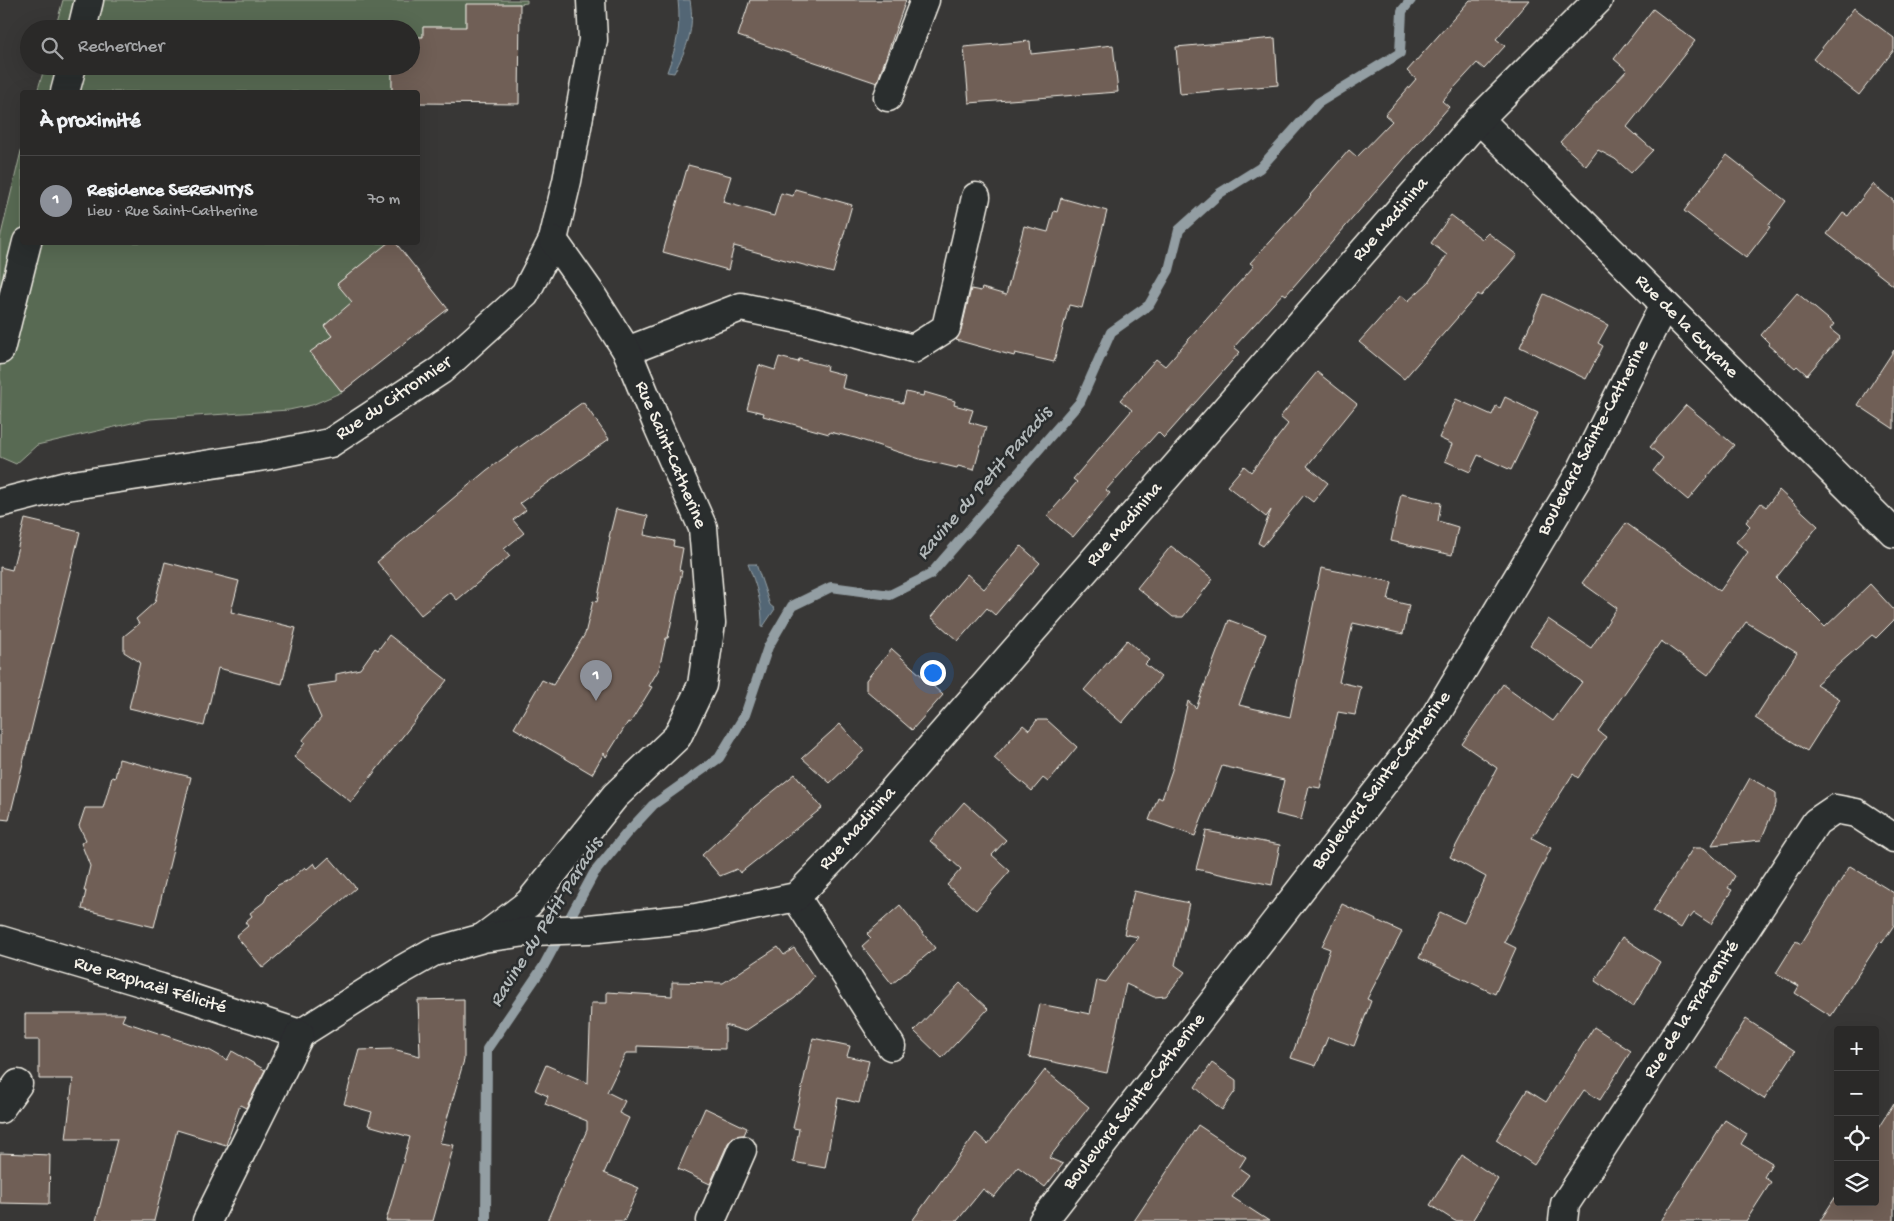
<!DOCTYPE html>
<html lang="fr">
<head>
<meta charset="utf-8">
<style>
	body { margin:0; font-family:"Gochi Hand",sans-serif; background:#363534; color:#f1f3f6 }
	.controls { position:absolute; right:15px; bottom:15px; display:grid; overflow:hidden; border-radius:5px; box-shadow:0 5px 20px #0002 }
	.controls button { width:45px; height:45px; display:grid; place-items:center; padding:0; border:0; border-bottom:1px solid #464545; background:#2a2928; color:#f1f3f6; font:25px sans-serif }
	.you { position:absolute; left:932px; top:672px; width:18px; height:18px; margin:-12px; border:4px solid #fff; border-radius:50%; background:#1a73e8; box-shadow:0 0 0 8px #1a73e833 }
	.badge { display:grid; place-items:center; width:32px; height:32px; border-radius:50%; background:#8c9099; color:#fff; font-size:16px; font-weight:700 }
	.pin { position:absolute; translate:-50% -41px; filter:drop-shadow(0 1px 2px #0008) }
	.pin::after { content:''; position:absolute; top:26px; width:18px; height:15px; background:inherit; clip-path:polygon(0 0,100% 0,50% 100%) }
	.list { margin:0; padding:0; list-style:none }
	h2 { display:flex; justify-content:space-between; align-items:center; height:65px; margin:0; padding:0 20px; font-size:21px }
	h2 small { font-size:16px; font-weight:400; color:#a5a6a8 }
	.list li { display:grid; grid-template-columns:32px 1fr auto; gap:15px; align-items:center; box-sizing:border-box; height:90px; padding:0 20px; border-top:1px solid #464545 }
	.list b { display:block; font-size:19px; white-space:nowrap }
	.list p { margin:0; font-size:16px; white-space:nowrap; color:#a5a6a8 }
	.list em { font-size:16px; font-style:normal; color:#a5a6a8 }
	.icon { flex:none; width:28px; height:28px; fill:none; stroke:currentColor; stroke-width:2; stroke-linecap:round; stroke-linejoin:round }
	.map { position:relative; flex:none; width:1894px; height:1221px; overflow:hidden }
	.search { position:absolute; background:#2a2928; box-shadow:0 5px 20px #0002; left:20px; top:20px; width:400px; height:55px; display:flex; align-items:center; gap:12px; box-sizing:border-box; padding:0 18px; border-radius:28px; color:#a5a6a8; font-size:19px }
	.panel { position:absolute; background:#2a2928; box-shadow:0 5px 20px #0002; left:20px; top:90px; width:400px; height:155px; border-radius:5px }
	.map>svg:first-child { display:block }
</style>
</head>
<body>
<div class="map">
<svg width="1894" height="1221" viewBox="0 0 1894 1221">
	<rect width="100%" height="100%" fill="#383736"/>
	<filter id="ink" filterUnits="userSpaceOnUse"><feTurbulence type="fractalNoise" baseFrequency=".02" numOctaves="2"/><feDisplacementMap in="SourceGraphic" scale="10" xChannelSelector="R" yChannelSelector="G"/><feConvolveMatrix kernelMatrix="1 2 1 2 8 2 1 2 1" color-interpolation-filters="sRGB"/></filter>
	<g filter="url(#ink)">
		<g fill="#596a53" stroke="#a6ae9e">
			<path d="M63 0H527V3L520 4 466 5V38L443 27H423V37H411V29H55Z"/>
			<path d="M45 66H392V92H37Z"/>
			<path d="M22 147V242L389 243 338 283 360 311 340 327 333 318 324 326 332 336 310 352 342 392 312 405 289 410 149 419 37 445 16 464 0 457 1 382 0 378V239Z"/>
		</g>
		<g fill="#526675" stroke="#939ea3">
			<path d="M678 0H690C695 30 687 47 674 73L667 72C677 45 681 28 678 0Z"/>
			<path d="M748 564H756L770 605 775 609 762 628C763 605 756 585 748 564Z"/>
		</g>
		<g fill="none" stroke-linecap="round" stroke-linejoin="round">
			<path stroke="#939ea3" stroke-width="10" d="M486 1221 487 1049 543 967 594 873 626 834 653 805 719 758 745 715 768 647 792 606 831 587 890 595 930 575 1080 402 1111 332 1149 305 1169 270 1179 230 1220 193 1260 168 1318 103 1400 53 1402 11 1411 0"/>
		</g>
		<g fill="#705f57" stroke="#f4f1e8">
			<path d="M750 0H906L877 83 738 36Z"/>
			<path d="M1470 0H1529L1496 39 1505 46 1484 69 1477 63 1442 101 1449 107 1300 279 1286 295 1283 293 1234 347 1240 352 1164 438 1158 432 1106 490 1110 493 1073 537 1047 516 1077 482 1073 479 1132 410 1120 400 1156 359 1165 366 1254 266 1250 263 1311 196 1310 195 1349 150 1357 157 1392 121 1385 115 1416 79 1407 71Z"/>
			<path d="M466 4H520L519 104 418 103V92H392V66H411V37H423V27H466Z"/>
			<path d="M1854 8 1894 38V50L1859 95 1813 59Z"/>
			<path d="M1653 9 1695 41 1627 127 1653 150 1631 173 1615 159 1598 150 1586 166 1560 142 1627 70 1614 59Z"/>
			<path d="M1275 38 1278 85 1180 94 1176 47Z"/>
			<path d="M1030 41 1031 54 1113 45 1118 92 969 103 964 47Z"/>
			<path d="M1727 155 1786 201 1768 226 1770 227 1746 258 1684 211Z"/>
			<path d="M688 165 731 176 723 202 774 216 781 193 793 196 795 189 852 205 833 273 734 246 728 270 663 252Z"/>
			<path d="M1873 184 1894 201V286L1827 234 1843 213 1848 216Z"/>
			<path d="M1061 198 1107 211 1082 308 1069 305 1054 362 1015 353 1014 356 956 340 961 331 971 289 981 291 982 288 1006 295 1024 226 1048 232 1054 211 1057 212Z"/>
			<path d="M1451 215 1482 239 1488 233 1517 255 1481 296 1478 294 1404 379 1359 342 1401 295 1408 301 1428 283 1447 255 1431 243Z"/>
			<path d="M389 242H395L448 309 342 392 310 352 332 336 324 326 352 302 337 284Z"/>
			<path d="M1797 293 1834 324 1830 329 1840 337 1807 375 1797 366 1795 368 1768 345 1769 343 1761 335Z"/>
			<path d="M1544 294 1608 325 1598 343 1603 346 1586 379 1520 347Z"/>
			<path d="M1894 350V429L1858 405Z"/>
			<path d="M779 357 798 362 799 359 827 366 826 370 845 375 842 388 903 403 906 392 923 396 924 392 955 401 954 405 973 410 969 422 986 427 974 470 958 466 957 468 920 459 855 438 830 432 829 434 763 416 764 413 747 409 759 365 775 370Z"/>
			<path d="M1317 372 1357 404 1307 466 1328 483 1313 502 1304 495 1263 546 1258 543 1271 510 1266 517 1227 486 1244 466 1251 472 1288 424 1280 417Z"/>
			<path d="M1505 397 1538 413 1511 470 1478 455 1470 472 1445 461 1452 444 1439 438 1456 399 1492 415 1496 406 1500 408Z"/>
			<path d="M583 402 609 439 520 503 526 510 513 520 524 533 504 549 510 556 457 600 450 592 421 615 377 562 487 470Z"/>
			<path d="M1686 405 1734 445 1688 500 1653 471 1663 458 1650 447Z"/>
			<path d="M1779 490 1818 526 1776 578 1825 627 1870 584 1894 610V620L1876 638 1872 635 1816 684 1840 699 1807 751 1755 718 1797 653 1746 622 1708 675 1661 641 1598 731 1606 737 1578 778 1573 774 1532 838 1551 848 1504 942 1516 948 1495 994 1419 958 1440 912 1464 923 1486 877 1450 857 1497 768 1462 744 1503 684 1553 721 1582 682 1530 645 1548 619 1591 648 1617 608 1582 583 1626 523 1720 591 1748 552 1736 542 1750 526 1746 522 1761 503 1766 507Z"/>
			<path d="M1401 494 1441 503 1438 521 1458 527 1452 555 1391 541Z"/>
			<path d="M616 509 648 516 644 535 674 541 673 546 683 548 679 570 682 571 668 638H666L659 669 649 686 652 687 630 723 628 722 606 757 604 753 592 774 514 728 542 680 553 685 585 634 593 601 597 602 610 537H609Z"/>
			<path d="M25 519 80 532 9 820 0 819V567L12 570Z"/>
			<path d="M1021 546 1040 563 995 615 987 608 958 641 931 617 967 574 984 589Z"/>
			<path d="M1171 546 1213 579 1183 617H1173L1137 588Z"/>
			<path d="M165 562 239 581 231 612 296 628 282 684 218 668 204 726 129 708 140 662 124 652V636L139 624 136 619 155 602Z"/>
			<path d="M1321 568 1392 582 1388 600 1409 605 1403 634 1353 623 1339 682 1361 687 1355 715 1338 712 1320 788 1309 786 1301 820 1276 814 1284 780 1222 766 1195 836 1149 820 1158 797 1162 799 1172 770 1188 701 1196 708 1229 620 1266 634 1239 705 1290 717Z"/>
			<path d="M389 635 447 680 351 802 294 757 305 743 302 741 321 718 307 686 336 682V674L360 669 375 648 378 650Z"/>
			<path d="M1127 640 1149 660 1145 664 1161 677 1122 723 1084 690Z"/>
			<path d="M892 649 943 695 912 730 866 690V680Z"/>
			<path d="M1037 720H1047L1077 747 1048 782 1043 778 1032 791 994 758 1023 725 1029 730Z"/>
			<path d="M840 724 864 751 830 783 802 758Z"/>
			<path d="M119 759 191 777 154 927 82 909 86 891H84L90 866 81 843 86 840 79 826 85 808H103L112 777 115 778Z"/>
			<path d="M795 774 822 808 740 873 737 869 720 876 702 855 755 806Z"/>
			<path d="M1750 778 1776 793V804L1761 840 1712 845Z"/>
			<path d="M964 802 1006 840 992 855 1010 871 976 910 947 885 961 869 930 841Z"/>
			<path d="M1206 831 1280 845 1272 885 1196 869Z"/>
			<path d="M1693 848H1704L1735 876 1728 888 1732 890 1711 924 1694 913 1690 918 1688 916 1681 928 1653 911Z"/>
			<path d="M329 857 356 888 263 968 236 936 248 926 245 922 252 916 250 913 264 902 267 896 278 885 291 879 305 867 307 869 314 863 317 868Z"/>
			<path d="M1850 866 1894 893V925L1882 943 1880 941 1831 1016 1795 993 1799 986 1776 973 1796 941 1801 944Z"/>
			<path d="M1134 891 1189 903 1175 965 1185 972 1166 996 1154 997 1126 984 1107 1073 1029 1057 1040 1004 1090 1014 1097 980 1106 982 1138 937 1124 934Z"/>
			<path d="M1342 904 1402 932 1367 999 1371 1001 1354 1046 1328 1037 1316 1066 1291 1058 1330 949 1322 946Z"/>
			<path d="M900 905 935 948 892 984 862 946 871 938 867 934Z"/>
			<path d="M1622 937 1660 962 1633 1007 1595 981Z"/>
			<path d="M778 947 784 955 794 948 814 977 795 998 745 1031 725 1025V1049L637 1046V1053H626L607 1092 625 1101 619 1113 629 1118 604 1173 639 1188 624 1221H547L587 1130V1121L545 1104 548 1096 535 1090 546 1065 588 1083 591 1003H607V992L672 996V982L723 983Z"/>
			<path d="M960 983 988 1009 942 1058 914 1031Z"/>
			<path d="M464 999V1060L440 1143 454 1145 433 1221H386L410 1137 368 1125 372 1112 344 1104 359 1050 393 1049 420 1056 418 1000Z"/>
			<path d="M25 1014H125L122 1021 209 1050 227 1060 232 1051 265 1070 246 1108 240 1105 226 1145 177 1130 154 1221H96L117 1139H66L73 1079H39V1040H25Z"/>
			<path d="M1746 1019 1795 1051 1764 1099 1716 1068Z"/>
			<path d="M1594 1027 1631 1051 1600 1100 1584 1090 1534 1165 1496 1140 1527 1090 1546 1102Z"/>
			<path d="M813 1038 850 1046 847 1056 869 1061 859 1103 838 1098 825 1168 793 1162 799 1129 793 1128Z"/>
			<path d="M1212 1063 1236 1080V1090L1222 1110 1195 1087Z"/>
			<path d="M1045 1070 1089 1107 1049 1158 1063 1164 1045 1187 1018 1167 994 1197 983 1189 957 1221H912L976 1133 988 1144Z"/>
			<path d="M1894 1103V1221H1820L1838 1193V1202H1875V1133Z"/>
			<path d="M705 1108 747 1128 744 1135 733 1137 728 1143 710 1184 678 1169Z"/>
			<path d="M1725 1120 1747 1134 1741 1144 1772 1163 1764 1177 1771 1182 1746 1221H1661Z"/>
			<path d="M1198 1125 1246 1157 1239 1168 1249 1175 1232 1197 1269 1221H1134Z"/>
			<path d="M0 1153 50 1155 49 1204 0 1203Z"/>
			<path d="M1462 1155 1498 1179 1472 1221H1455L1430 1205Z"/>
		</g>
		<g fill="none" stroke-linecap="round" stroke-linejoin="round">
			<defs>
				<g id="minor">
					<path d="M82 29 89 0"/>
					<path d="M65 92 72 66"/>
					<path d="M888 97 925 0"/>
					<path d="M1479 119 1894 533"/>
					<path d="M0 350 27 242"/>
					<path d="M627 351 741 307 813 322 913 349 946 328 976 197"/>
					<path d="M0 503 66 486 265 456 330 443 441 370 525 294 553 240 567 181 593 40 591 0"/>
					<path d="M796 897 891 1046"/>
					<path d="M484 937 529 903 615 796 677 737 702 685 711 623 703 528 658 426 627 351 589 291 553 240"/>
					<path d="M0 940 161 988 300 1034"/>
					<path d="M300 1034 398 972 433 952 483 938 533 931 589 929 696 918 796 897 834 858 1479 119 1598 0"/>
					<path d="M0 1109 18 1084"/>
					<path d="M207 1221 300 1034"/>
					<path d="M711 1221 742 1150"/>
					<path d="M1043 1221 1434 718 1580 473 1664 305"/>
					<path d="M1563 1221 1565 1204 1816 822 1835 809 1856 813 1894 838"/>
				</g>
			</defs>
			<use href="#minor" stroke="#f4f1e8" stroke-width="31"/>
			<use href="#minor" stroke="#2a2d2e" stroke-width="28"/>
		</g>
	</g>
	<g text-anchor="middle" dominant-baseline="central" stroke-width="5" stroke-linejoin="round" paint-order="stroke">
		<g font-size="19" fill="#f4f1e8" stroke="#2a2d2e">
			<text transform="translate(1391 220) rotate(-49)">Rue Madinina</text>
			<text transform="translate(1686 327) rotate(45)">Rue de la Guyane</text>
			<text transform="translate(394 399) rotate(-34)">Rue du Citronnier</text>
			<text transform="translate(1594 438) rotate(-62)">Boulevard Sainte-Catherine</text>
			<text transform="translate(670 455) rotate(67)">Rue Saint-Catherine</text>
			<text transform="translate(1125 525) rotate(-49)">Rue Madinina</text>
			<text transform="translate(1382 781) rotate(-53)">Boulevard Sainte-Catherine</text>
			<text transform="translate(858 829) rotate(-48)">Rue Madinina</text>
			<text transform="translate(150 986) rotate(17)">Rue Raphaël Félicité</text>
			<text transform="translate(1692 1010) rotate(-57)">Rue de la Fraternité</text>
			<text transform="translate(1135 1102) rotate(-52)">Boulevard Sainte-Catherine</text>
		</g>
		<g font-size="20" font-style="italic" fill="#b3b9ba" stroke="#2a2d2e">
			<text transform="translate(985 484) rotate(-49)">Ravine du Petit Paradis</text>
			<text transform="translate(547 923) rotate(-58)">Ravine du Petit Paradis</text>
		</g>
	</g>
</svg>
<div class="controls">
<button>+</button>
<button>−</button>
<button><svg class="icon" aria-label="locate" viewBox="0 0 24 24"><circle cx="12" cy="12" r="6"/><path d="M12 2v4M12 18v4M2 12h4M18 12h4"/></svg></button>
<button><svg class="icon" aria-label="layers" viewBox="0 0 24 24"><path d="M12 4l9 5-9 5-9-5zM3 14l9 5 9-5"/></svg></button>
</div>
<div class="you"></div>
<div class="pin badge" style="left:596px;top:701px">1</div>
<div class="search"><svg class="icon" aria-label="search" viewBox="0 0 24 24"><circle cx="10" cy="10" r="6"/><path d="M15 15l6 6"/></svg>Rechercher</div>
<section class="panel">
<h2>À proximité<small></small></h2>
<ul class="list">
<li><span class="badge">1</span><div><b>Residence SERENITYS</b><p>Lieu · Rue Saint-Catherine</p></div><em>70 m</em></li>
</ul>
</section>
</div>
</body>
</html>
